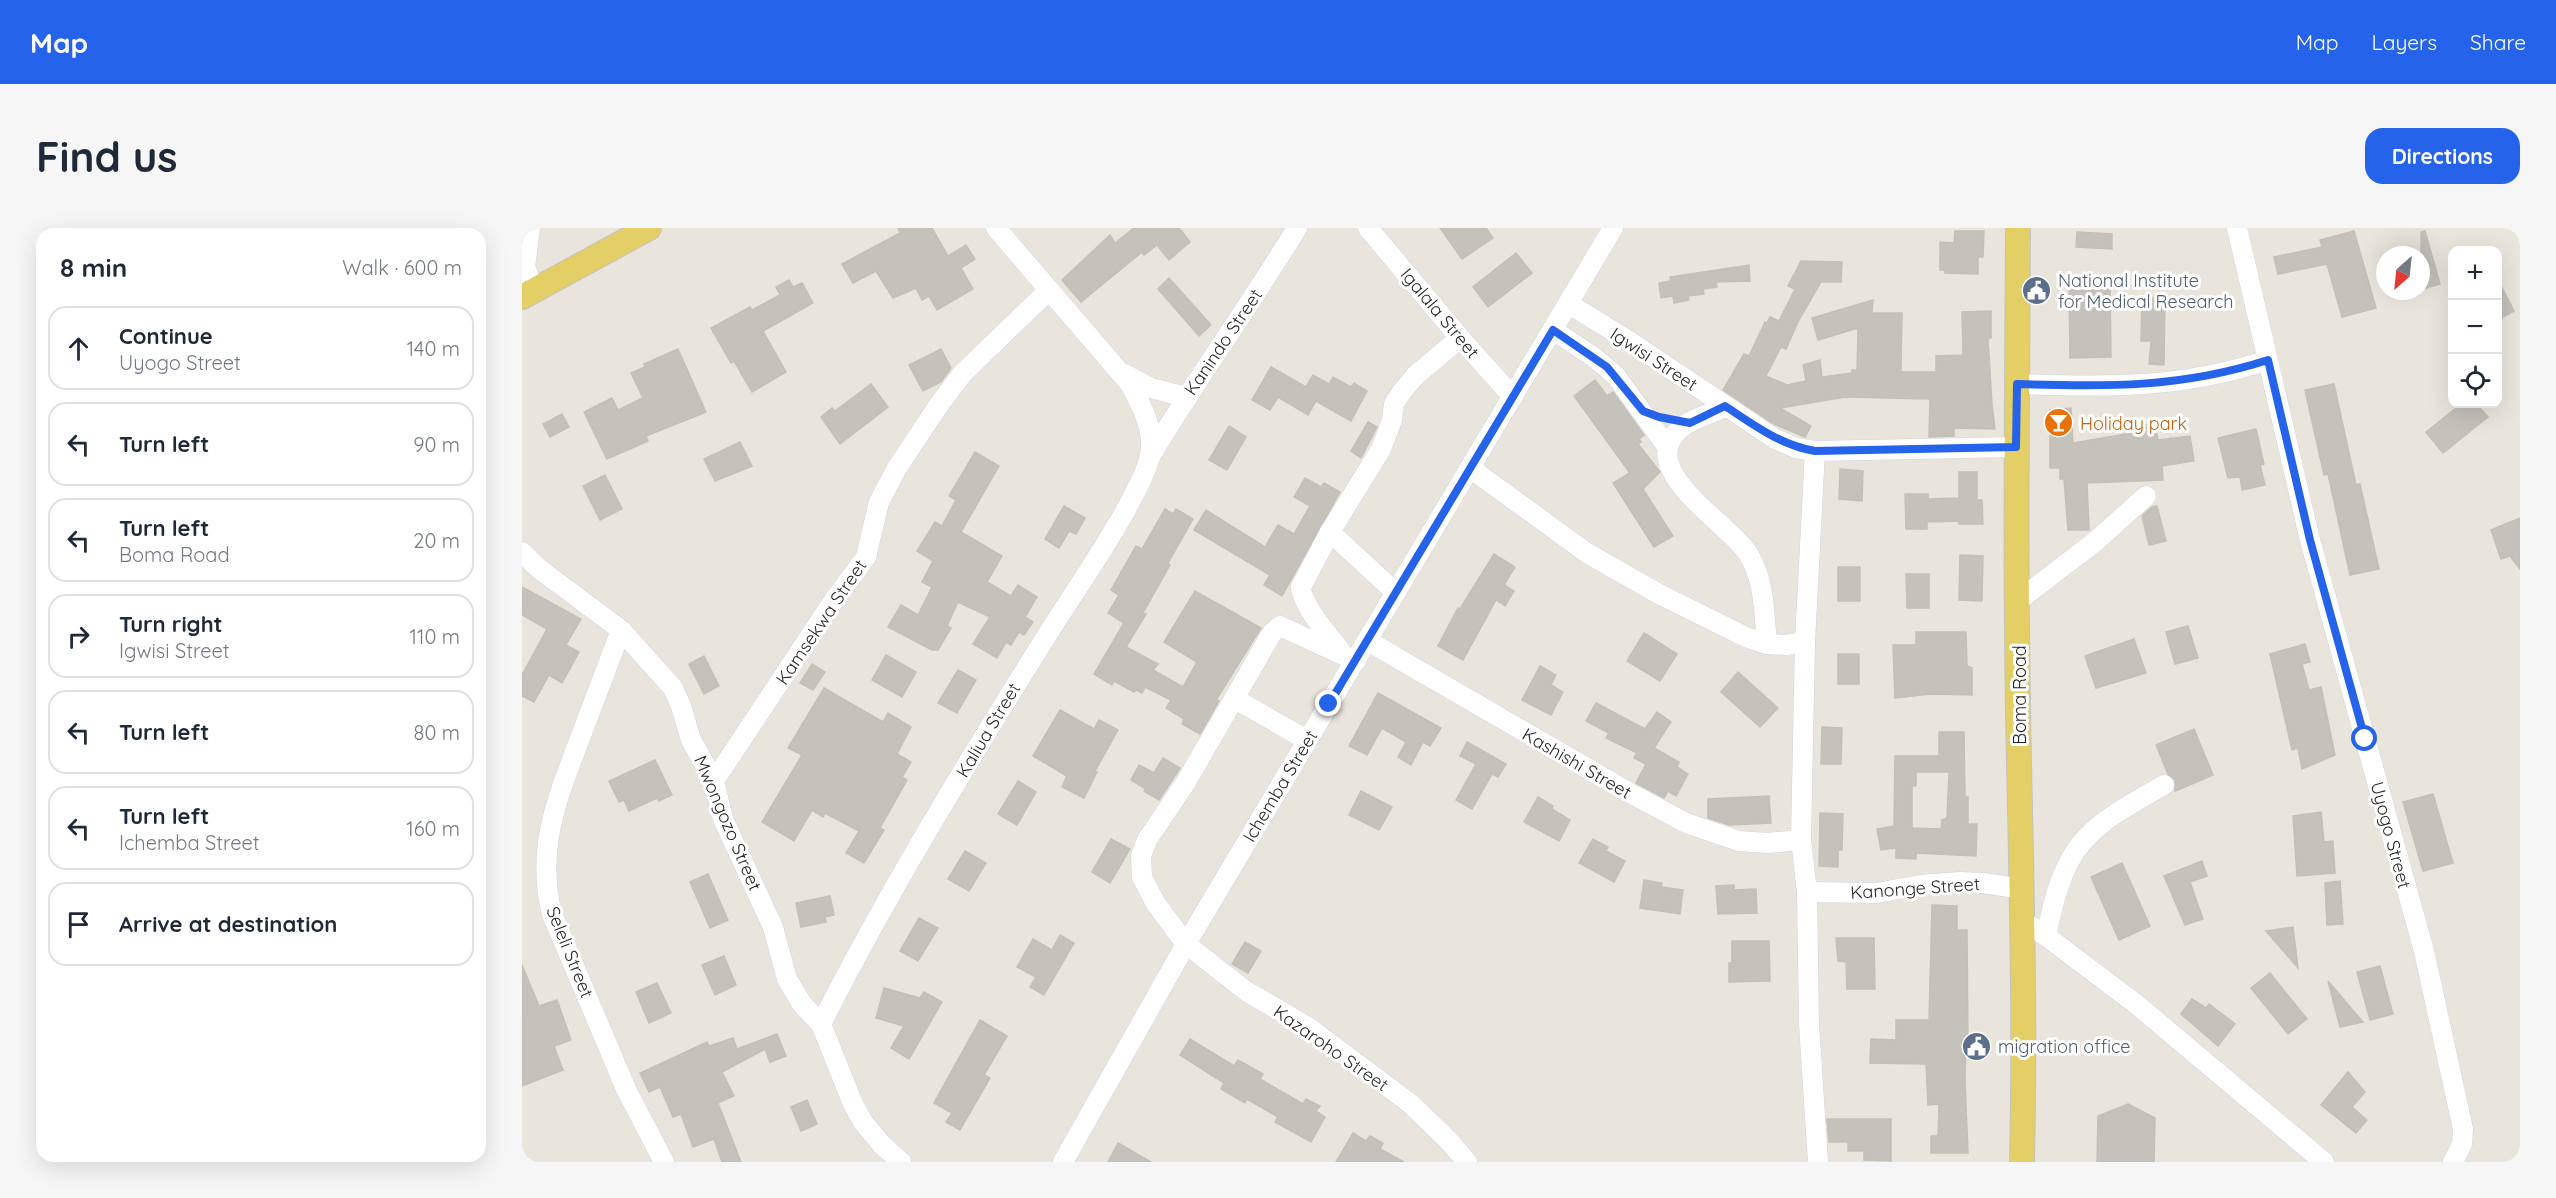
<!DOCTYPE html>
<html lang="en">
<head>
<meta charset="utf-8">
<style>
	body { margin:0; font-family:Quicksand,sans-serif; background:#f6f6f7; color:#1f2937 }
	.controls { position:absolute; right:18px; top:18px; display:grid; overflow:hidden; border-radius:12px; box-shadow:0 6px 24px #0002 }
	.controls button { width:54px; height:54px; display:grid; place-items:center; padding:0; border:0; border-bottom:2px solid #e0e1e3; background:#fff; color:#1f2937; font:30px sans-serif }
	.compass { position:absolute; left:1854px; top:18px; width:54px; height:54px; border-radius:50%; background:#fff; box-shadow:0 6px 24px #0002; rotate:207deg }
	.stop { position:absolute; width:18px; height:18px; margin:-14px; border:4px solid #2563eb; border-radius:50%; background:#fff }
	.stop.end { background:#2563eb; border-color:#fff; box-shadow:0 2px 6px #0008 }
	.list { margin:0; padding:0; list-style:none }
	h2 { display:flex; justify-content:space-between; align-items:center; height:78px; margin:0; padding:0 24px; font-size:26px }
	h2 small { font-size:20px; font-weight:400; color:#747a83 }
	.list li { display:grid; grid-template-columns:39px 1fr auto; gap:18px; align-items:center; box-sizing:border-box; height:84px; margin:0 12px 12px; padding:0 12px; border:2px solid #e0e1e3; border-radius:18px }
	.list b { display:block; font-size:22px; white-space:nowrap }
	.list p { margin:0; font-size:20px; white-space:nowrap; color:#747a83 }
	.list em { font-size:20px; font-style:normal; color:#747a83 }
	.icon { flex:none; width:33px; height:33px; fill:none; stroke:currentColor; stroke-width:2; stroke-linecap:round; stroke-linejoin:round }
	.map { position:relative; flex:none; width:1998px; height:934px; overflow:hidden; border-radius:18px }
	header { display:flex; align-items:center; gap:36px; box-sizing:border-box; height:84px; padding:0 30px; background:#2563eb; color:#fff }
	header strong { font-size:28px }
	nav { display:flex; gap:33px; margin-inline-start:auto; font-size:21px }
	.intro { display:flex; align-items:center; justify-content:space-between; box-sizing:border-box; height:144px; padding:0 36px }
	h1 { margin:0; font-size:42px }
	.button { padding:15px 27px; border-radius:18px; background:#2563eb; color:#fff; font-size:21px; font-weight:700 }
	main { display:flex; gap:36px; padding:0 36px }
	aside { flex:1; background:#fff; border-radius:18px; box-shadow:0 6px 24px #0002 }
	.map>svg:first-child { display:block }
</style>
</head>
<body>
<header>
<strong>Map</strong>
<nav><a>Map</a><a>Layers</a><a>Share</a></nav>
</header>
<div class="intro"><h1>Find us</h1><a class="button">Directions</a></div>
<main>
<aside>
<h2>8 min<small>Walk · 600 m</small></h2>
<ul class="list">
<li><svg class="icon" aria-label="ahead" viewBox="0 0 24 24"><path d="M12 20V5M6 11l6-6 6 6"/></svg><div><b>Continue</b><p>Uyogo Street</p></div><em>140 m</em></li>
<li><svg class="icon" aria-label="left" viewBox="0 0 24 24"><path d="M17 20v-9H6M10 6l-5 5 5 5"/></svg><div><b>Turn left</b></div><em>90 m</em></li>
<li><svg class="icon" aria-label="left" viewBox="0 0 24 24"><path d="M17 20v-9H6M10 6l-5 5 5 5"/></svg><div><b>Turn left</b><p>Boma Road</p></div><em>20 m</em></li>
<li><svg class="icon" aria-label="right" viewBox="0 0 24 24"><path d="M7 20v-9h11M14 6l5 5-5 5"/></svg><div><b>Turn right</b><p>Igwisi Street</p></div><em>110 m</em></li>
<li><svg class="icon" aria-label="left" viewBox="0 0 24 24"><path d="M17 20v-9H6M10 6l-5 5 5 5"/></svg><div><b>Turn left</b></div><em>80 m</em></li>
<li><svg class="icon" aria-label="left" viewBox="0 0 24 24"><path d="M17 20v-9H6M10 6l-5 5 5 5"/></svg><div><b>Turn left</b><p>Ichemba Street</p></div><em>160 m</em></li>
<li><svg class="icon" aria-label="arrive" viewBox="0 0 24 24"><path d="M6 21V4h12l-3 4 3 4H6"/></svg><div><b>Arrive at destination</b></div></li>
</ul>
</aside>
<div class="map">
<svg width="1998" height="934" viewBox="0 0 1998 934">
	<rect width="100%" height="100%" fill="#eae5dc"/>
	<g fill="#c5c1bb" stroke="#c5c0b6" stroke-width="1.5" fill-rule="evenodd">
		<path d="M376 0H410L426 28 444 17 453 31 439 40 451 61 415 82 407 68 400 72 394 60 371 70 354 43 331 55 320 36 378 5Z"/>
		<path d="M612 0H657L668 14 647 32 635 17 622 27 620 24 559 74 540 52 588 7 593 15Z"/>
		<path d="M918 0H964L971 10 940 31Z"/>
		<path d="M1433 3H1462L1461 29H1456V46L1423 45V42H1418V14L1432 15Z"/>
		<path d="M1832 3 1854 80 1820 89 1805 36 1756 46 1752 29 1800 19 1798 12Z"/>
		<path d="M1903 3 1918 56 1904 60 1899 41V4Z"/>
		<path d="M1555 4 1590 6V21L1554 19Z"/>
		<path d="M994 25 1010 45 966 79 951 59Z"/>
		<path d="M1279 33 1320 34 1319 54H1299L1276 94 1264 121 1259 119 1244 148 1265 157 1284 153 1281 137 1298 132 1300 149 1330 145V142H1335L1336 100 1296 112 1290 90 1351 72 1350 85H1380L1379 144H1414V128L1441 127 1440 84 1469 83V110H1466L1470 177 1473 201 1432 200V208L1407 209 1408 171 1323 169 1258 180 1289 198 1283 209 1252 196 1201 162 1222 126 1227 128 1243 94 1245 95 1248 89 1257 93 1273 61 1266 58Z"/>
		<path d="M1227 37 1228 53 1194 54 1195 59 1181 61 1182 66 1166 68 1167 72 1152 75 1151 68 1139 70 1137 55 1149 53 1148 49Z"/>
		<path d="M647 50 689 97 677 108 636 61Z"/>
		<path d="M267 52 271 59 280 55 291 75 241 103 264 144 230 164 212 133 209 135 189 100 228 79 230 82 258 67 254 59Z"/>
		<path d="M1976 52 1992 83 1976 92Z"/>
		<path d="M1588 56 1589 129 1548 130 1547 57Z"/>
		<path d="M1620 69 1643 70 1642 137 1627 136 1629 113H1619Z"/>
		<path d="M156 121 184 184 124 208 126 213 85 231 62 184 90 170 96 182 121 170 109 145 123 139 122 136Z"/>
		<path d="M419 121 429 140 419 154 401 163 387 137Z"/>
		<path d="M749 139 784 159 791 147 807 156 811 149 829 159 832 155 845 163 829 193 794 173 786 187 756 169 748 182 730 172Z"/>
		<path d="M1073 152 1085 168 1091 164 1122 207 1117 211 1119 214 1116 216 1138 244 1121 261 1151 308 1132 319 1091 255 1108 245 1052 168Z"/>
		<path d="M349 156 366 179 318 216 299 189 310 180 313 183Z"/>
		<path d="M1812 156 1834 257 1838 256 1857 341 1828 347 1806 246 1802 247 1783 162Z"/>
		<path d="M1939 176H1954L1966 189 1921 225 1904 204Z"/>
		<path d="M1549 180 1551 215 1610 205 1609 199 1633 195 1636 212 1668 208 1672 233 1640 238 1641 252 1565 255 1567 302H1546L1542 251H1538V240H1528V182Z"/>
		<path d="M40 186 47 199 28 209 21 196Z"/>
		<path d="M846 194 855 199 839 230 829 223Z"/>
		<path d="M707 198 724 209 705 242 687 232Z"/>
		<path d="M1734 201 1742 236 1738 237 1743 257 1720 262 1718 249 1706 250 1696 210Z"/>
		<path d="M218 214 230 238 193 253 182 231Z"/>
		<path d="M453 224 477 238 439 304 480 328 465 354 489 368 496 357 515 369 503 389 511 394 502 407 497 404 489 417 484 414 475 430 451 416 468 389 436 374 425 398 429 400 416 422H410L366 399 379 377 396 387 410 359 400 354 411 333 395 323 413 294 420 298 434 272 427 268Z"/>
		<path d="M1318 241 1341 243 1340 273 1317 271Z"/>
		<path d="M1437 244H1455V272H1460L1461 296H1437V293L1405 294V301H1384L1383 266H1406V271L1437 270Z"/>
		<path d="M83 247 100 281 78 292 61 258Z"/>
		<path d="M783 250 799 259 802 255 818 264 760 368 742 357 748 347 672 302 684 282 743 319 756 297 772 306 788 278 772 269Z"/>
		<path d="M542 278 563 290 554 306 547 303 537 320 523 311Z"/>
		<path d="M1635 278 1644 313 1627 317 1620 288 1630 279Z"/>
		<path d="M643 281 651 286 654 281 671 291 646 335 648 337 621 385 624 386 604 419 636 436 631 442 661 459 675 434 642 414 673 363 739 400 694 472 697 473 678 506 660 496 662 491 644 480 649 472 623 459 620 465 614 462 612 464 592 453 590 457 572 446 602 395 586 385 597 367 589 362 614 318 620 321Z"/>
		<path d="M1998 290V341L1988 328 1979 331 1969 302Z"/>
		<path d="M972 326 993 339 982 357 992 363 983 378 974 372 941 432 916 418 936 380 938 381Z"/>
		<path d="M1438 327 1461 328 1460 373 1437 372Z"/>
		<rect x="1316" y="339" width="22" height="34"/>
		<path d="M1384 346H1407V380H1385Z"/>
		<path d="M0 359 59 391 44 417 57 424 40 455 27 447 12 474 0 468V447L25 401 0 387Z"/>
		<path d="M1666 398 1676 430 1653 436 1644 404Z"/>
		<path d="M1394 404H1444L1445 438 1450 440V467L1409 466 1373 470 1371 417H1394Z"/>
		<path d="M1122 405 1155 426 1138 453 1105 433Z"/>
		<path d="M1612 411 1624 445 1574 460 1563 428Z"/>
		<path d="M1783 416 1788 434 1780 436 1787 462 1799 459 1813 527 1780 541 1776 520 1770 522 1748 426Z"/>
		<rect x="1316" y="426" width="21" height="30"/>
		<path d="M364 427 394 444 380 469 350 452Z"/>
		<path d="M182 428 197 458 182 466 167 436Z"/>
		<path d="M290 436 303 444 291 462 278 455Z"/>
		<path d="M1018 438 1034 447 1029 457 1041 464 1029 487 1000 472Z"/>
		<path d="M436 442 454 452 435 485 416 475Z"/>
		<path d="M1216 444 1256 480 1238 499 1199 464Z"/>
		<path d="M302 460 361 494 366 485 389 499 375 526 389 534 380 549 385 552 358 600 362 602 342 635 324 625 337 603 303 585 301 589 290 582 272 613 240 594 280 527 266 520Z"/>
		<path d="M856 465 919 500 908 518 901 514 889 537 876 529 884 514 860 500 845 527 827 518Z"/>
		<path d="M1074 475 1123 501 1135 484 1149 494 1132 520 1157 534 1155 539 1166 546 1154 568 1146 563 1142 570 1114 555 1124 536 1112 530 1115 525 1084 510 1087 505 1064 493Z"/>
		<path d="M538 482 572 501 577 492 596 502 573 543 575 544 562 570 540 559 545 548 511 528Z"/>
		<path d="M1300 499 1320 500 1319 536H1299Z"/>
		<path d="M1672 501 1691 547 1653 563V552L1646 546 1634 517Z"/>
		<path d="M1417 504H1442L1443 569H1446V596H1455L1454 628 1394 625V631L1374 630V620L1359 622 1355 601 1372 598 1373 528H1417ZM1394 544H1427L1425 590 1420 592 1419 601 1390 600V558H1394Z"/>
		<path d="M945 514 984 536 976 549 970 546 950 581 934 572 954 536 938 528Z"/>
		<path d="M641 530 658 540 637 572 622 563 624 561 609 552 617 537 632 545Z"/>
		<path d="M133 532 150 567 137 573 135 570 107 583 102 572 97 574 87 553Z"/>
		<path d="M496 553 514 564 495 597 476 586Z"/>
		<path d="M839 563 870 579 857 602 827 587Z"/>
		<path d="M1911 566 1931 635 1901 643 1881 574Z"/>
		<path d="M1247 568 1249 595 1207 597 1186 590V571Z"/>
		<path d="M1016 569 1031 578 1030 581 1048 592 1037 613 1002 594Z"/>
		<path d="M1799 584 1802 614 1811 613 1813 645 1775 648 1771 588Z"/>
		<path d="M1298 585 1321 586 1320 622H1316V639L1297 638Z"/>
		<path d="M589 611 608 621 588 655 570 644Z"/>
		<path d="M1071 611 1086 619 1084 623 1103 633 1092 654 1057 635Z"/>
		<path d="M443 623 464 635 447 663 426 651Z"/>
		<path d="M1680 633 1685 648 1668 654 1681 691 1663 697 1642 648Z"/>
		<path d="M1600 635 1628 698 1597 712 1569 649Z"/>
		<path d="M186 646 206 692 188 700 168 654Z"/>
		<path d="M1122 652 1140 655 1139 659 1161 662 1158 686 1118 680Z"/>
		<path d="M1818 653 1821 696 1805 697 1803 655Z"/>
		<path d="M1212 657V662L1234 661 1235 685 1196 686 1194 658Z"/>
		<path d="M308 668 312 687 303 689 304 694 279 699 274 675Z"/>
		<path d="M1410 677 1435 678V702H1445L1446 813H1444L1443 852 1446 925H1409V908H1416L1417 876 1406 877 1404 836 1348 835 1349 811 1374 812V792H1407Z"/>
		<path d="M397 690 416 700 396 733 378 723Z"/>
		<path d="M1771 699 1776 740 1744 703Z"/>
		<path d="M538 707 552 715 522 767 508 759 514 749 495 739 511 711 530 722Z"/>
		<path d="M1314 710H1352L1353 761H1325L1324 734 1316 733Z"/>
		<path d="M1210 713H1247L1248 753 1207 754V735H1210Z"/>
		<path d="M723 714 739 723 726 745 710 736Z"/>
		<path d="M202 728 214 757 193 767 180 737Z"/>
		<path d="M0 737 17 778 35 772 49 812 32 818 41 842 0 858Z"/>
		<path d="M1858 738 1871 786 1848 792 1835 744Z"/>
		<path d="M1748 745 1785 791 1766 806 1729 760Z"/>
		<path d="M1806 753 1841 794 1818 799Z"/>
		<path d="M135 755 149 785 127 795 114 764Z"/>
		<path d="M362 760 398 770 402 764 420 774 387 831 369 820 382 798 354 790Z"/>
		<path d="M1670 771 1684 780 1687 776 1713 796 1696 818 1659 786Z"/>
		<path d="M458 792 485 808 462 847 468 850 438 902 424 894 430 885 412 875Z"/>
		<path d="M255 806 264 828 248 834 243 821 200 844 212 868 196 875 219 934H200L192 911 171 919 159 886 151 889 138 859 127 864 118 845 185 814 187 818 211 810 215 821Z"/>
		<path d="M668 811 712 838 716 832 741 846 738 851 781 876 784 871 798 878 794 883 803 889 789 914 753 894 756 889 725 871 723 875 699 861 702 855 658 827Z"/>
		<path d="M1826 844 1843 864 1830 879 1845 892 1834 905 1799 877Z"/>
		<path d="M285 872 295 896 279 903 269 879Z"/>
		<path d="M1606 876 1633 890 1632 934H1575L1576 888Z"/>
		<path d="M1305 891H1369V933L1342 932V923H1326V914H1307Z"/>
		<path d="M831 905 844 913 848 908 861 915 858 921 882 934H814Z"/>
		<path d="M596 915 629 934H586Z"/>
	</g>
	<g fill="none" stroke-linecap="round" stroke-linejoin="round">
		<defs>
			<g id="minor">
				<path d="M8 0 3 39 12 62"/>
				<path d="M846 0 938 110 991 169"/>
				<path d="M1715 0 1788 312 1902 723 1941 901 1940 916 1931 934"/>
				<path d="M1047 76 1107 113 1253 211 1274 220 1293 223 1494 219"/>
				<path d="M1031 102 1073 130 1094 148 1146 220"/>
				<path d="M602 146 629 160 664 169"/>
				<path d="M1495 156C1586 159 1658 161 1746 132"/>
				<path d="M1203 179C1190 186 1169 190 1158 201 1111 242 1209 296 1227 327 1243 354 1242 386 1245 416"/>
				<path d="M1293 223 1283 414 1279 612 1285 664 1287 796 1296 934"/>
				<path d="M629 227C675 150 728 77 775 0"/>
				<path d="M948 240 1065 325 1137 366 1226 410 1245 416 1264 417 1283 414"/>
				<path d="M808 304 873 364"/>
				<path d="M0 324 16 340 99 402 151 460 159 478 169 512 192 553 201 591 251 699 265 751 280 776 299 796 331 876 341 894 360 917 379 934"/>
				<path d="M1496 373 1574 313 1624 268"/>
				<path d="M99 402C86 436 73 471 60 505 37 566 13 619 30 686L104 861 142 934"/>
				<path d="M846 413 1106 564 1164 595 1217 613 1246 615 1279 612"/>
				<path d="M818 422C806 406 780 378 779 359L808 304 859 221 870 192 872 176 879 165 893 148 938 110"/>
				<path d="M834 433 758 398 750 405 743 417 664 554 625 612 619 628 620 649 634 676 664 716 724 763 786 799 889 876 926 912 945 934"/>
				<path d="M713 471 785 512"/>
				<path d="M192 553 310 375 344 329 357 274 375 240 416 178 441 145 527 62"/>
				<path d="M1285 664 1355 665 1398 657 1438 654 1461 655 1501 661"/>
				<path d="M1502 694 1524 708 1614 776 1802 934"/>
				<path d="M1524 708C1530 682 1535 656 1548 632 1567 596 1608 577 1642 557"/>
				<path d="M299 796C366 664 443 538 522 412 550 367 581 324 606 278 614 262 624 246 628 228 633 202 620 178 608 156L474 0"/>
				<path d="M541 934 664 716 1091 0"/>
			</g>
			<g id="major">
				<path d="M1496 0C1495 178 1493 357 1497 535 1500 668 1503 801 1500 934"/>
				<path d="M0 69 127 0"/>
			</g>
		</defs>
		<use href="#minor" stroke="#d1d3e0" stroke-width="21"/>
		<use href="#major" stroke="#c3c3c3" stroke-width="26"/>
		<use href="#minor" stroke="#fff" stroke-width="20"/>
		<use href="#major" stroke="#e4ce66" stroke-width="24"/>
	</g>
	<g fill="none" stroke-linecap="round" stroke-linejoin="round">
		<path stroke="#2563eb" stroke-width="8" d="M807 476 1031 102 1085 139 1121 183 1137 189 1168 195 1203 178C1232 197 1258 217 1293 223L1494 219 1495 156C1584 159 1659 160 1746 132L1788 312 1843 511"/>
	</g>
	<defs>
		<symbol id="civic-disc" viewBox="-11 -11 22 22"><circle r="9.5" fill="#5c6f8a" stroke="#fff"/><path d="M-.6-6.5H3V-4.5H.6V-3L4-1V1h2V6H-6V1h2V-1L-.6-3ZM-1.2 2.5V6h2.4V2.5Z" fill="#fff"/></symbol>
		<symbol id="bar-disc" viewBox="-11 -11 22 22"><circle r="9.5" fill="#e8710a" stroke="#fff"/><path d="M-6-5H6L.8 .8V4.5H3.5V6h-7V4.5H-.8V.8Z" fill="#fff"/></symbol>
	</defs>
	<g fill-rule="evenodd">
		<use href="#civic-disc" x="1498" y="46" width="33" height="33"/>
		<use href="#bar-disc" x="1520" y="178" width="33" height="33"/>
		<use href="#civic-disc" x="1438" y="802" width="33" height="33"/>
	</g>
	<g text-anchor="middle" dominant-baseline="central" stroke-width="6" stroke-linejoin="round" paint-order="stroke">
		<g font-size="18" fill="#4e5e75" stroke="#fff" text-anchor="start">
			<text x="1536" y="52">National Institute<tspan x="1536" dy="21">for Medical Research</tspan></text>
			<text x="1476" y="818">migration office</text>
		</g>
		<g font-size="18" fill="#292929" stroke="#fff">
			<text transform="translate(918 85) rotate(50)">Igalala Street</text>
			<text transform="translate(701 114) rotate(-56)">Kanindo Street</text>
			<text transform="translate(1132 131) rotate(33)">Igwisi Street</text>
			<text transform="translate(299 394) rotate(-56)">Kamsekwa Street</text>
			<text transform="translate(1497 467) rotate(-90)">Boma Road</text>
			<text transform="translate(466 502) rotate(-59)">Kaliua Street</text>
			<text transform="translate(1055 535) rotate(30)">Kashishi Street</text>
			<text transform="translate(758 558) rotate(-59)">Ichemba Street</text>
			<text transform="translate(206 595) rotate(67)">Mwongozo Street</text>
			<text transform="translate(1869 607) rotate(75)">Uyogo Street</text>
			<text transform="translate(1393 660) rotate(-4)">Kanonge Street</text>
			<text transform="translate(48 724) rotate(68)">Seleli Street</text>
			<text transform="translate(809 820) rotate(35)">Kazaroho Street</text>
		</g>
		<g font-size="18" fill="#c56008" stroke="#fff" text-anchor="start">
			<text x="1558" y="195">Holiday park</text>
		</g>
	</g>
</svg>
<div class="controls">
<button>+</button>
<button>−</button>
<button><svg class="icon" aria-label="locate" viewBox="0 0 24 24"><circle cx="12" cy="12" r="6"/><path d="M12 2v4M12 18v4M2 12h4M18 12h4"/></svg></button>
</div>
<svg class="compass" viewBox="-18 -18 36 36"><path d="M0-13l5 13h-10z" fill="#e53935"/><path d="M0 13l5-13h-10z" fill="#747a83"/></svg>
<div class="stop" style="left:1843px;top:511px"></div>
<div class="stop end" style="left:807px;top:476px"></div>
</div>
</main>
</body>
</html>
